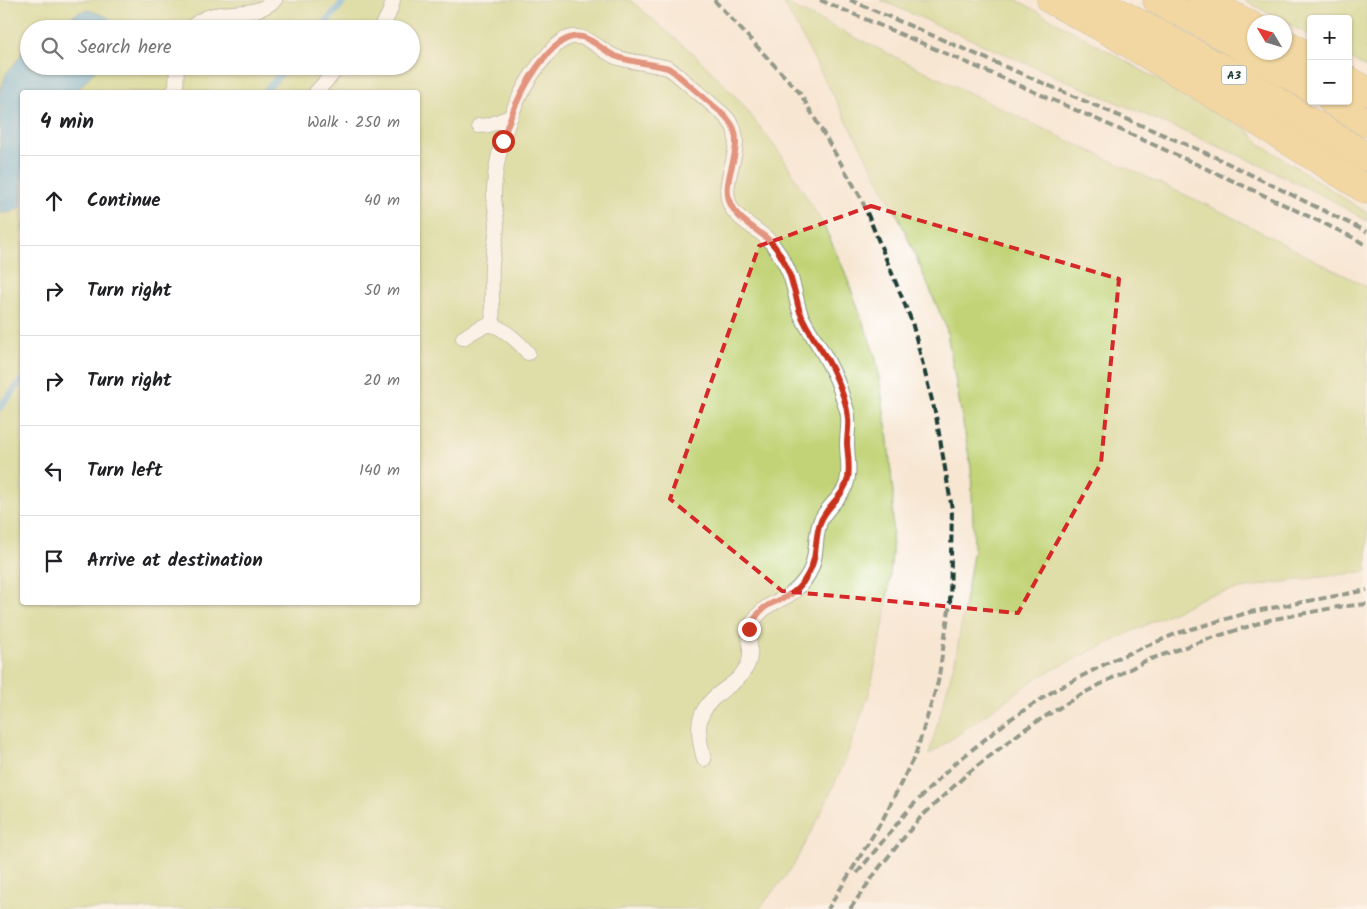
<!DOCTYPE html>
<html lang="en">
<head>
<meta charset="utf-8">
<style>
	body { margin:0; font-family:Kalam,sans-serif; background:#f6f6f6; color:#202124 }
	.controls { position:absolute; right:15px; top:15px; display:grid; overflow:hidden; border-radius:5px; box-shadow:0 1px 4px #0004 }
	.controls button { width:45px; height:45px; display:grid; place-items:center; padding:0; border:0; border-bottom:1px solid #e0e0e0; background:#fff; color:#202124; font:25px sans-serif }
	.compass { position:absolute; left:1247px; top:15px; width:45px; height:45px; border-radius:50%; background:#fff; box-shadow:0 1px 4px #0004; rotate:308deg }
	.stop { position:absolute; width:15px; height:15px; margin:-11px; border:4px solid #c8321e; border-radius:50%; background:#fff }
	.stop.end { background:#c8321e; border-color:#fff; box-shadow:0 1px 5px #0008 }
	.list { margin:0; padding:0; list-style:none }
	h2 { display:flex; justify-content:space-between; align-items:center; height:65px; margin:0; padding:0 20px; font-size:21px }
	h2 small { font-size:16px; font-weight:400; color:#757577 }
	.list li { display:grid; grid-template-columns:32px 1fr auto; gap:15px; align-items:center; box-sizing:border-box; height:90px; padding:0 20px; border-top:1px solid #e0e0e0 }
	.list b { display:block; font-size:19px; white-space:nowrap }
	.list em { font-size:16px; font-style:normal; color:#757577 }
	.icon { flex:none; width:28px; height:28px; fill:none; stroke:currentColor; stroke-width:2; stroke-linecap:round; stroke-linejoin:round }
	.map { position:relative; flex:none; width:1367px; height:909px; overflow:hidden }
	.search { position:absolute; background:#fff; box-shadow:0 1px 4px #0004; left:20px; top:20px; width:400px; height:55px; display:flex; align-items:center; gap:12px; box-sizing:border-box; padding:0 18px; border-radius:28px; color:#757577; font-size:19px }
	.panel { position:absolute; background:#fff; box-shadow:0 1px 4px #0004; left:20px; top:90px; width:400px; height:515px; border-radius:5px }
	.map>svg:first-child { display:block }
</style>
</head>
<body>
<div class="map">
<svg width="1367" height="909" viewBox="0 0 1367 909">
	<rect width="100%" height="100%" fill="#fff"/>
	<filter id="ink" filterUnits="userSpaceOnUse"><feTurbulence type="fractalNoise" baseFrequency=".02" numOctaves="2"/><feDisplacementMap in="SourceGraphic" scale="10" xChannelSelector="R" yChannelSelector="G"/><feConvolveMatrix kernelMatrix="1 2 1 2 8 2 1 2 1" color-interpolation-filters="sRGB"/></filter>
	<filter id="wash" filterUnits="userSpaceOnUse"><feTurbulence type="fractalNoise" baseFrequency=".0096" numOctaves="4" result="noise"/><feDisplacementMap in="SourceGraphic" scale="20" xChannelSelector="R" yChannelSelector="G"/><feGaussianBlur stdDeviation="1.12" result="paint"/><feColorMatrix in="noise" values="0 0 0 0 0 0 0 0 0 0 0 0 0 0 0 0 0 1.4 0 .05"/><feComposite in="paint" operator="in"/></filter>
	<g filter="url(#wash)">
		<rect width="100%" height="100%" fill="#f7e6d2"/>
		<g fill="#c1d376" stroke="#708855" fill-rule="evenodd">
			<path d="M0 0H630L697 57 738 99 782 156 824 226 844 270 876 358 887 430 893 493 892 554 886 612 869 695 843 765 820 815 791 869 759 909H0ZM29 29H411V66H29ZM22 92H418V602H22Z"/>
			<path d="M880 0H1017L1248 130 1260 144 1367 213V221L1331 200 1252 161Z"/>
			<path d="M1244 0H1367V68L1348 57V19H1311V36Z"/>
			<path d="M784 3 1056 135 1222 212 1367 287V571L1275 583 1208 595 1038 677 929 755 956 657 974 548 971 468 946 327 900 220Z"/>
		</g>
		<g fill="#58acd4" stroke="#3c7484">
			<path d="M86 10C98 13 114 17 119 29H36C43 25 49 26 56 24 67 21 74 13 86 10Z"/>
			<path d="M29 37V66H99L82 85 77 92H22V206C16 211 8 214 0 213V92L6 74 19 58Z"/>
		</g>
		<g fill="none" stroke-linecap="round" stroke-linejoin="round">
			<g stroke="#58acd4" stroke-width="7">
				<path d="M320 29 345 0"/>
				<path d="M265 92 287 66"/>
				<path d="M0 407 22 380"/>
			</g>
		</g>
	</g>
	<g filter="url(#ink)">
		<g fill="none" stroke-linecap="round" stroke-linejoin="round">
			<defs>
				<g id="service">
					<path d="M190 29C216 1 247 24 275 0"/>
					<path d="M379 29C387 20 391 11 393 0"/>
					<path d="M173 92 176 87 177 66"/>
					<path d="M316 92 340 66"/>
					<path d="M479 126 489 125 510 117"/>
					<path d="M493 325C492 305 491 285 492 264 493 252 496 240 497 227 497 214 493 202 494 189 496 148 516 91 543 60 551 51 559 39 572 37 589 35 601 51 616 57 632 63 651 63 668 68L674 72 723 114C728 119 732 123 734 129 743 155 716 187 733 210 744 225 763 231 773 245 782 257 790 271 793 285 796 295 797 305 801 315 809 332 821 347 829 364 835 375 840 387 843 399 845 405 848 411 848 417 849 426 847 435 847 444 847 458 851 471 846 485 841 499 825 508 820 522 814 538 818 557 809 573 804 582 797 590 789 595 774 604 763 605 753 622 746 633 751 643 750 655 750 663 746 669 741 675 736 682 728 686 721 692 695 711 696 730 704 759"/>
					<path d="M463 338C471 333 480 326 489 325 500 324 522 345 528 353"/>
				</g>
				<g id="trunk">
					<path d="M1051 0 1114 34 1241 111 1367 190"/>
					<path d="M1096 0 1243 80 1367 157"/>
					<path d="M1157 0 1202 24 1311 88"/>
					<path d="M1203 0 1254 27"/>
					<path d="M1284 43 1311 58"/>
					<path d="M1348 80 1367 91"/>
					<path d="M1332 101 1367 123"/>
				</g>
			</defs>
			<use href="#service" stroke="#8b9283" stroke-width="16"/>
			<use href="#trunk" stroke="#8b9283" stroke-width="29"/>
			<use href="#service" stroke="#fff" stroke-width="14"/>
			<use href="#trunk" stroke="#edc569" stroke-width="28"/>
			<g stroke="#1f3d34" stroke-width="4" stroke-dasharray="8 4" stroke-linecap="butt">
				<path d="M714 0 800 93 861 198 912 322 936 416 952 509 950 603 938 682 916 753 883 819 828 909"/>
				<path d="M820 0C1000 76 1180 154 1356 239L1367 246"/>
				<path d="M850 0 1215 157 1367 232"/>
				<path d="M857 873 909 809 954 764 1009 720 1055 690 1115 659 1178 633 1250 612 1367 590"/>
				<path d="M850 909 879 868 920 818 968 773 1025 729 1080 695 1145 661 1208 639 1269 620 1338 607 1367 604"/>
			</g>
		</g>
	</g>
	<g fill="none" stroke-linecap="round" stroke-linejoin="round" filter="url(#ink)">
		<path stroke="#c8321e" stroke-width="6" d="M503 141C505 133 507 126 510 119 518 95 552 30 582 37 594 40 604 51 615 56 632 63 651 63 668 68L674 72 723 114C728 119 732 123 734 129 743 155 718 183 732 207 741 224 766 232 778 251 785 262 790 274 793 286 796 294 797 303 800 312 806 329 819 345 828 361 836 375 847 402 848 418 849 427 847 436 847 444 848 456 850 467 848 478 844 497 826 506 820 523 814 540 818 558 808 574 803 584 795 593 784 598 778 601 770 603 764 608 757 613 753 622 749 629"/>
	</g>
	<path d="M0 0H1367V909H0ZM871 206 1119 279 1101 463 1018 613 782 591 670 499 759 246Z" fill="#f7e6d2" fill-opacity=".55" fill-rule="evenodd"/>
	<path fill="none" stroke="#d62828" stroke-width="4" stroke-dasharray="10 6" stroke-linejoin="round" d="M871 206 1119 279 1101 463 1018 613 782 591 670 499 759 246Z"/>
	<g text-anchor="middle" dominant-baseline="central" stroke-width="4" stroke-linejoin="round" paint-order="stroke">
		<rect fill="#fff" stroke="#627771" stroke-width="1" x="1221.5" y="65.5" width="25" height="19" rx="4"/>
		<g font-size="12" font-weight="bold" fill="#1f3d34">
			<text x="1234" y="75">A3</text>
		</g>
	</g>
</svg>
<div class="controls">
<button>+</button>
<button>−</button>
</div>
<svg class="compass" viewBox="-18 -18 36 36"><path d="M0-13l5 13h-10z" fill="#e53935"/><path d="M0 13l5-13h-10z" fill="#757577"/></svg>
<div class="stop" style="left:503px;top:141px"></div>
<div class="stop end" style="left:749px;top:629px"></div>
<div class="search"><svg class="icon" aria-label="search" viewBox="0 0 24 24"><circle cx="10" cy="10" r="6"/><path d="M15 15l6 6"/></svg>Search here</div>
<section class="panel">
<h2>4 min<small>Walk · 250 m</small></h2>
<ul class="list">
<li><svg class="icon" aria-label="ahead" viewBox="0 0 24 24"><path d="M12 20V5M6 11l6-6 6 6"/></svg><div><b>Continue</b></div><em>40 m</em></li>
<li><svg class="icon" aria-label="right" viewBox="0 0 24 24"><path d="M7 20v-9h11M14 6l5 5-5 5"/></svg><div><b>Turn right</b></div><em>50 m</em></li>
<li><svg class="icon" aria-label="right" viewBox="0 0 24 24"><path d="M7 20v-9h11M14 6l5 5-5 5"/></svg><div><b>Turn right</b></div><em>20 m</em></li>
<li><svg class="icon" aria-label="left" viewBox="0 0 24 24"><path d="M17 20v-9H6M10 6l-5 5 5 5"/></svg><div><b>Turn left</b></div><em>140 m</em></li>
<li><svg class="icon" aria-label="arrive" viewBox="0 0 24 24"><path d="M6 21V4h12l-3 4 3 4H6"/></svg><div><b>Arrive at destination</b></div></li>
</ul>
</section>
</div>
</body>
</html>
